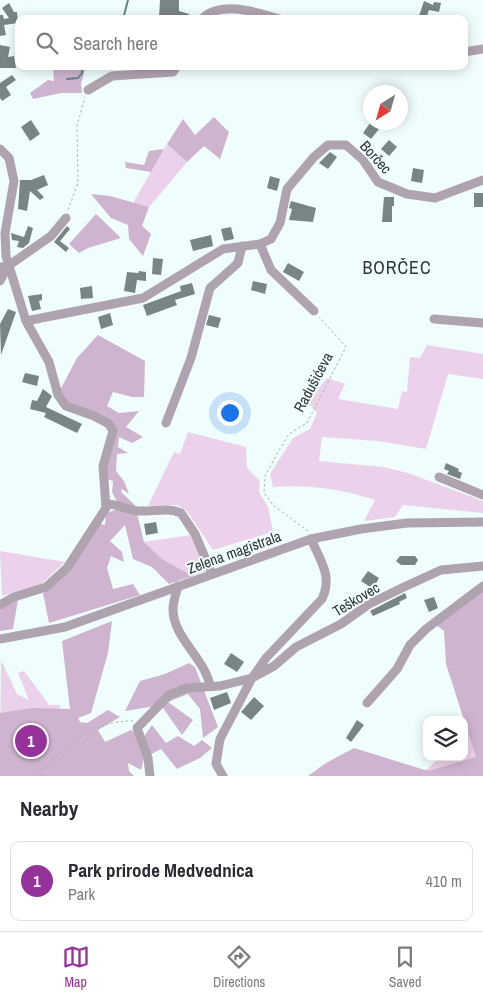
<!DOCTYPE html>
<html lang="en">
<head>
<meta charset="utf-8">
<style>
	body { margin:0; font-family:"Archivo Narrow",sans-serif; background:#f2f2f3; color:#2b2b33 }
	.controls { position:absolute; right:15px; bottom:15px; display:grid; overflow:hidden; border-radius:10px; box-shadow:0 2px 12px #0003 }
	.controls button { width:45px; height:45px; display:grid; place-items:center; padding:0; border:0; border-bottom:1px solid #e1e1e2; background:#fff; color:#2b2b33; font:25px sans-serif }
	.compass { position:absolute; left:363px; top:85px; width:45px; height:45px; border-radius:50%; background:#fff; box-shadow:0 2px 12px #0003; rotate:217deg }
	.you { position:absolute; left:229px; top:412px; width:18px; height:18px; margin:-12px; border:4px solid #fff; border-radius:50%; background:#1a73e8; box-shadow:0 0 0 8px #1a73e833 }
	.badge { display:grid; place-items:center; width:32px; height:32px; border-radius:50%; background:#96339a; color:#fff; font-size:16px; font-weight:700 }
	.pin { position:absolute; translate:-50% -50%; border:2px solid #fff; box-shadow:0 1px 5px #0006 }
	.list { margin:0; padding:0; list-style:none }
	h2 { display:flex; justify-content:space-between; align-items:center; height:65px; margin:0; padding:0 20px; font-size:21px }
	h2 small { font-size:16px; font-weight:400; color:#7c7c81 }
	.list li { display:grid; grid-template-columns:32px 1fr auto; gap:15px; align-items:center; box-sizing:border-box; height:80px; margin:0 10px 10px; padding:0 10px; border:1px solid #e1e1e2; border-radius:10px }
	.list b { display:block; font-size:19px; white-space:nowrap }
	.list p { margin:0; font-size:16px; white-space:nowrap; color:#7c7c81 }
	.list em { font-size:16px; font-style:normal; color:#7c7c81 }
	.icon { flex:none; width:28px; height:28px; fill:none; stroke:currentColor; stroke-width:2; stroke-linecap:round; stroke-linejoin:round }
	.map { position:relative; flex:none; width:483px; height:776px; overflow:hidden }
	.search { position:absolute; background:#fff; box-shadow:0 2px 12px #0003; left:15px; right:15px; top:15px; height:55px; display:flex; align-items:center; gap:12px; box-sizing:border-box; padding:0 18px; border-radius:10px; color:#7c7c81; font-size:19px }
	.sheet { height:155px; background:#fff }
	nav { display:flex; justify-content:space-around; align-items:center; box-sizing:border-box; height:70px; border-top:1px solid #e1e1e2; background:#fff; font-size:14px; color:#7c7c81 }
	nav a { display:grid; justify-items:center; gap:2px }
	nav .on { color:#96339a }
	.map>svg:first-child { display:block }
</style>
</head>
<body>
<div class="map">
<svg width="483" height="776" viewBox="0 0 483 776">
	<rect width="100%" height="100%" fill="#effdfd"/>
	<g fill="#ecd1eb">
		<path d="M167 144 187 162 149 207 133 203Z"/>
		<path d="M427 345 483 354V379L448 374 426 449 378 441 322 437 319 461 383 467 408 473 483 501V513L403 505 395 517 364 521 375 500C343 489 307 484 273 487L270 474 293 438 310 429 317 413 310 404 318 389 327 378 345 384 338 399 398 409 402 391 407 392 410 357 420 358Z"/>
		<path d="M188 432 246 447 247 468 260 481 259 492 268 507 273 532 213 550 187 511 177 505 148 506 174 452 180 454Z"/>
		<path d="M191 535 208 570 193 576 162 559 144 542Z"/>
		<path d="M0 551 65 562 41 584 2 596Z"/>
		<path d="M1 660 17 694 29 700 18 673 24 671 49 705H60L62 776H0Z"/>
		<path d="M483 720V776H419L441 757H464V737Z"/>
	</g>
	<g fill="#cfb4cf">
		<path d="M53 66H86L81 84 82 93H61L33 99 30 93 48 80 54 81Z"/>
		<path d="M214 117 229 132 220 159 204 146 187 162 167 144 183 119 195 135Z"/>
		<path d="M164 149 151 172 126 168 125 162 144 165 149 151Z"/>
		<path d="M91 194 110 196 149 207 142 226 151 234 143 256 129 239 128 225 111 218Z"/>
		<path d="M96 214 121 238 88 248 79 253 69 244Z"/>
		<path d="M98 335 145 361 144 397H132L113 392 107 406 119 413 139 411 126 427 143 437 132 443 119 437 118 447 128 453 117 454 116 471 124 481 129 494 122 489 121 492 135 505 144 542 162 559 193 576 169 584 152 567 133 559 125 525 110 541 122 552 124 562 111 556 107 568 113 589 133 584 140 595 49 623 43 593C71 576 81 550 99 524L105 525 106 514 120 507 112 492 113 481 107 479 106 465 116 428 69 404 59 392 77 358Z"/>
		<path d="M483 590V776H308L326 763 354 748 428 771 476 757 446 664 444 631 436 625Z"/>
		<path d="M18 600 13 629 0 631V610Z"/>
		<path d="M112 621 108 653 91 713 78 718 80 722 87 723 108 710 120 717 98 730 105 742 131 730 143 738 152 725 166 743 178 736 194 746 202 740 212 748 200 758 177 769 161 749 144 758 141 770 128 763 129 771 134 776H0V713L32 708 70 709 62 641Z"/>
		<path d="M189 663 195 667 218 727 203 738 200 709 188 694 168 702 193 720 182 735 161 705 125 711 140 681 165 674Z"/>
	</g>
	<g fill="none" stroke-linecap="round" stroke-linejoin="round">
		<g stroke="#648586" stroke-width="2">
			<path d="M123 19 128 0"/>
			<path d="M67 79 78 78 82 73V66"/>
		</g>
	</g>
	<g fill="#788585">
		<path d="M160 0H179V11L189 14 188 19 159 18Z"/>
		<path d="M424 1 433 5 434 2 441 3 439 12 429 10 426 19H418Z"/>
		<path d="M9 3 14 12H17L18 23 4 25 6 35 0 36V15H3L4 19 9 18 2 8Z"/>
		<path d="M0 45 10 47 8 57 14 56 16 68H0Z"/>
		<path d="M12 75 16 80 6 87 11 95 2 101 0 98V83Z"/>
		<path d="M31 120 40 134 30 141 21 127Z"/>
		<path d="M370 123 379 129 371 139 363 133Z"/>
		<path d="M389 140 397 147 389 156 381 149Z"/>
		<path d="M330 152 337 157 328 169 319 163Z"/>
		<path d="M413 168 424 170 422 183 411 181Z"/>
		<path d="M44 175 48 185 37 190 44 197 40 200 30 191 27 211 18 209 20 180H31Z"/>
		<path d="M270 176 280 179 277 191 267 188Z"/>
		<rect x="474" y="193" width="9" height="14"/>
		<path d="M384 197H394V206H392V222H382Z"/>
		<path d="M291 201 316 208 313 222 289 220 292 209 289 208Z"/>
		<path d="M28 226 33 228 29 243 23 248 17 247 19 241 12 240 11 233 24 237Z"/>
		<path d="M67 226 70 229 60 241 69 248 66 252 54 242Z"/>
		<path d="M231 227 234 239 224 241 221 229Z"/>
		<path d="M211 235 213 246 193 251 190 240Z"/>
		<path d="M153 258 163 259 161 275 152 274Z"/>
		<path d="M288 263 304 272 299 281 283 272Z"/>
		<path d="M139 271 146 272V281L137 280 135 293 124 291 127 272 138 273Z"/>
		<path d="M253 281 267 284 265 294 251 290Z"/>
		<path d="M192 283 195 294 175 300 177 305 147 316 143 305 181 291 180 286Z"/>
		<path d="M92 286 93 298 81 299 80 288Z"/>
		<path d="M42 294V300L39 301 41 309 32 311 28 296Z"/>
		<path d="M8 309 16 312 1 355 0 324Z"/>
		<path d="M110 313 113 325 101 329 98 317Z"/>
		<path d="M209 315 221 318 218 328 206 325Z"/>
		<path d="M25 373 39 376 37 386 22 382Z"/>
		<path d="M43 389 52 396 46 407 82 424 77 433 44 417 46 413 30 409 32 400 37 401Z"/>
		<path d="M446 463 459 469 458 471 462 473 460 479 447 474 449 471 444 469Z"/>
		<path d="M156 522 158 533 146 535 144 524Z"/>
		<path d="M400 556H415L418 560 415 565H401L396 561Z"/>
		<path d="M368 571 379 578 373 589 361 581Z"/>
		<path d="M405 593 407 598 399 602 400 604 373 616 370 611Z"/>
		<path d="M434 597 438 608 429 612 424 600Z"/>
		<path d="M231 653 244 662 237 672 224 664Z"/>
		<path d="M227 692 231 703 214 710 210 698Z"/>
		<path d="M254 697 264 706 251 720 241 712Z"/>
		<path d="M357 720 364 725 351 742 346 738Z"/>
	</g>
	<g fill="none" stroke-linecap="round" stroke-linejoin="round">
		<g stroke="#a9b3b3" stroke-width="1" stroke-dasharray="2.5 2.5" stroke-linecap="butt">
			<path d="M68 210 78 183 77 126 85 97"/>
			<path d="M308 531 274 506 264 493 265 476 278 452 289 434 307 423 346 347 319 317"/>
			<path d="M33 776C64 751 89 720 133 721"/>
		</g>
		<g stroke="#afa3af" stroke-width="9">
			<path d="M202 19C220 0 256 12 279 19"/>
			<path d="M464 52 483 49"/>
			<path d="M88 90 112 76 173 72 177 66"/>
			<path d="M0 149 9 158 14 181 5 233 6 256 26 321 49 362 58 395 66 406 94 416 109 424 113 431 103 466 106 508 67 568 46 587 14 597 0 605"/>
			<path d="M260 244 271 270 314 311"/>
			<path d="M0 267 8 266 51 236 66 218"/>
			<path d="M0 281 8 266"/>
			<path d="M434 319 483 323"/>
			<path d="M26 321 143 298 223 249 260 244 271 239 280 223 287 189 314 157 328 145H346L363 160 378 182 407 194 435 198 483 180"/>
			<path d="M166 423 191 358 210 288 238 263 242 246"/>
			<path d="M439 477 483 495"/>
			<path d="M107 504C118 504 127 510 138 511 153 512 167 507 181 513L195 534 212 574"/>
			<path d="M178 586C176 593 173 602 173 609 173 638 205 658 210 686"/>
			<path d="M0 639 65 627 311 539 361 529 407 523 483 522"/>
			<path d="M367 703 397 669 410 645 426 629 483 586"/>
			<path d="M150 776 148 758 137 728 169 695 187 688 220 686 252 678 266 658 322 599C333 576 320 560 311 539"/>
			<path d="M223 776 216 764 220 739 252 678 274 666 296 647 341 624 369 604 404 587 441 570 483 566"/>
		</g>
	</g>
	<g text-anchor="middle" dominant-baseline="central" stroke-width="4" stroke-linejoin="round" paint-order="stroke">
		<g font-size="15" fill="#303535" stroke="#effdfd">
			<text transform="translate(376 157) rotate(48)">Borčec</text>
			<text transform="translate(313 382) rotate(-62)">Radušićeva</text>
			<text transform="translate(234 552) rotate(-20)">Zelena magistrala</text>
			<text transform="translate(356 599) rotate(-31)">Teškovec</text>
		</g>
		<g font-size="18" letter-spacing="1" fill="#303535" stroke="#effdfd">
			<text x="397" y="267">BORČEC</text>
		</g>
	</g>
</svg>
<div class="controls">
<button><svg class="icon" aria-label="layers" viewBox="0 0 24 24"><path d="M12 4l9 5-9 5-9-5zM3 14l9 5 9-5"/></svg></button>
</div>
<svg class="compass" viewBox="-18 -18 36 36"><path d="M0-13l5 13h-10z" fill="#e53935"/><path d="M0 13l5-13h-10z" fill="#7c7c81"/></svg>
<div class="you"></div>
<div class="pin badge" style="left:31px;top:741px">1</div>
<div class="search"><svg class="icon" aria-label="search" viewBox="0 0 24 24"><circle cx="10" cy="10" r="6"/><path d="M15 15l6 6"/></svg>Search here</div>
</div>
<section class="sheet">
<h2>Nearby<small></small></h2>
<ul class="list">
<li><span class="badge">1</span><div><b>Park prirode Medvednica</b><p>Park</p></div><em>410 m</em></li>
</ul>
</section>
<nav>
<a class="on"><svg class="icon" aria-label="map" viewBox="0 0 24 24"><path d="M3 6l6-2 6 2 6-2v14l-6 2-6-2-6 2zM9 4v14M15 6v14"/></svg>Map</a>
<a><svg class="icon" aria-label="directions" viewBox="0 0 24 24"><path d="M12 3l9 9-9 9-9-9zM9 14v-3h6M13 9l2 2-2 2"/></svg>Directions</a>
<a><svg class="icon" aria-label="saved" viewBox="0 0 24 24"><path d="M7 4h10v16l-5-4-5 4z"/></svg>Saved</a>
</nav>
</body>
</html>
